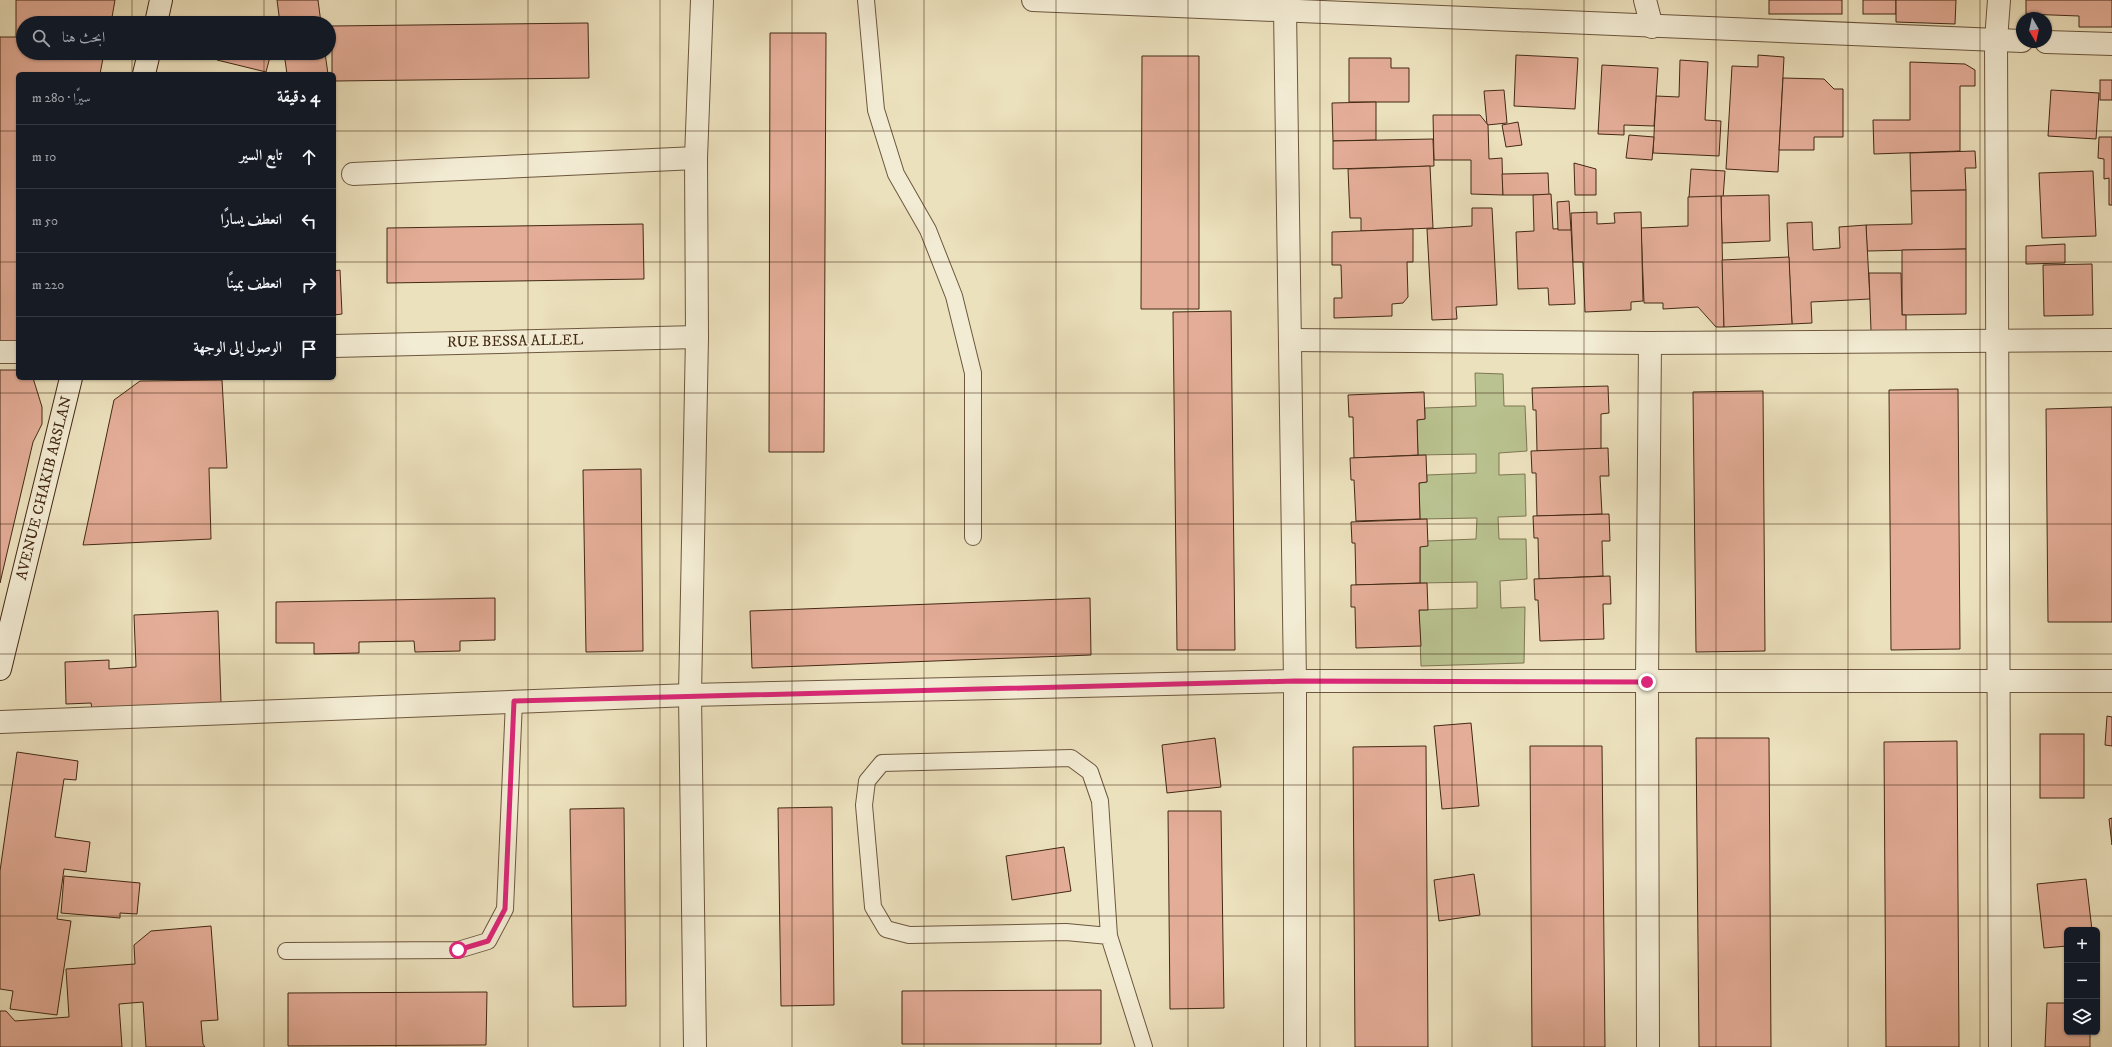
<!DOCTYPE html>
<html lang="ar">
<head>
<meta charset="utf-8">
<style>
	body { margin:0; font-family:"IM FELL DW Pica",Amiri,serif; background:#242831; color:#f1f3f6; direction:rtl }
	.controls { position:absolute; right:12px; bottom:12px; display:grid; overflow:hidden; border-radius:6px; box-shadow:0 1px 3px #0004 }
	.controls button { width:36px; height:36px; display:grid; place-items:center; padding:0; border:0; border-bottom:1px solid #363941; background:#171b24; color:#f1f3f6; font:20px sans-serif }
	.compass { position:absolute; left:2016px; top:12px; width:36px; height:36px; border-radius:50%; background:#171b24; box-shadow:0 1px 3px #0004; rotate:171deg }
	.stop { position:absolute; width:12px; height:12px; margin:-9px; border:3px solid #db2777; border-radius:50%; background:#fff }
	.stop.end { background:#db2777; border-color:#fff; box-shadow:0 1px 4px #0008 }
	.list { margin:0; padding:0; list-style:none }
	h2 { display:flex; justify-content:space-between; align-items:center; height:52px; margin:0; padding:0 16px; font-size:17px }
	h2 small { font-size:13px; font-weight:400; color:#9ea1a6 }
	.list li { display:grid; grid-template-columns:26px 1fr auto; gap:12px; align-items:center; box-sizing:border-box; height:64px; padding:0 16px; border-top:1px solid #363941 }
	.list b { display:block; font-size:15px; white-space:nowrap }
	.list em { font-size:13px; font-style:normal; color:#9ea1a6 }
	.icon { flex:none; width:22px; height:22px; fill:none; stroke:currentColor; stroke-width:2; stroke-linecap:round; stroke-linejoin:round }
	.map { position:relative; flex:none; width:2112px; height:1047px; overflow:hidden; direction:ltr }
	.search { position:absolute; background:#171b24; box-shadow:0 1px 3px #0004; left:16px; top:16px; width:320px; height:44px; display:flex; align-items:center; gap:10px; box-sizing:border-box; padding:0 14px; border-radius:22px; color:#9ea1a6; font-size:15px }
	.panel { position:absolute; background:#171b24; box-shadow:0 1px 3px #0004; left:16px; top:72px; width:320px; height:308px; border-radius:6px; direction:rtl }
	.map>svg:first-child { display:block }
</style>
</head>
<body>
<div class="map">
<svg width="2112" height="1047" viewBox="0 0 2112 1047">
	<rect width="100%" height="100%" fill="#ece1bd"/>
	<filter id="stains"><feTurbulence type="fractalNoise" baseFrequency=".005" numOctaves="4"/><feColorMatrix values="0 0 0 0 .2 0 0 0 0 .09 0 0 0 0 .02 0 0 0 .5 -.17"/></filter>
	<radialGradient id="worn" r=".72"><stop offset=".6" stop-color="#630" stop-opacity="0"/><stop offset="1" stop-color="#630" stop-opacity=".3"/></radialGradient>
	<path fill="#b9c290" stroke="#7e7652" d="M1475 373 1503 374 1504 406H1525L1527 451 1499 453V475L1525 474 1526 516 1498 517 1499 539H1526L1527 579 1500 581 1501 608 1525 607 1524 663 1421 666 1419 610 1477 608V582L1420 583V547L1428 541 1476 539 1477 518 1420 519 1419 483 1427 482V475L1476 473V454L1418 455 1417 420 1425 419V408L1476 406Z"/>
	<g fill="#e4ad98" stroke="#432914">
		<path d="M16 0H115L111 23H23V53H104L100 74H18V341H0V37H16Z"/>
		<path d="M277 0H318L321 23H280Z"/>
		<rect x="1769" y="0" width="73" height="14"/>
		<rect x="1863" y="0" width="33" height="14"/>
		<path d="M1896 0H1956L1955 24 1896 22Z"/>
		<path d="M2026 0H2112V27H2079V16L2026 14Z"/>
		<path d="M588 23 589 78 334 81V74H332V26Z"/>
		<path d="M770 33H826L824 452H769Z"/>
		<path d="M219 53H271L266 72 217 60Z"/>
		<path d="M284 53H325L328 74H287Z"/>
		<path d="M1516 55 1578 58 1575 109 1514 106Z"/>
		<path d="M1758 55 1784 57 1778 172 1726 169 1732 66 1758 67Z"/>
		<path d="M1142 56H1199V309H1141Z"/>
		<path d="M1349 58H1391V68H1409V102H1349Z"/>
		<path d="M1680 60 1708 62 1705 120 1721 121 1719 156 1653 153 1656 96 1679 97Z"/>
		<path d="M1910 62 1965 64 1975 70V86H1960V151L1874 154 1873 120H1910Z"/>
		<path d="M1602 65 1658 68 1654 126 1624 125V135L1598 134Z"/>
		<path d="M1783 78 1824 79 1834 89H1843V137H1814V150H1779Z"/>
		<rect x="2100" y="80" width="12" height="20"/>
		<path d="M1504 90 1507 123 1487 125 1484 91Z"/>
		<path d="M2051 90 2099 93 2096 139 2048 136Z"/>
		<path d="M1376 102V140L1333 141 1332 103Z"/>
		<path d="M1433 115H1480L1488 125 1489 159 1502 158 1503 195 1471 194V160H1434Z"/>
		<path d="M1518 122 1522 145 1506 147 1502 125Z"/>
		<path d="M1629 135 1654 137 1652 160 1626 158Z"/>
		<path d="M2099 137H2112V205H2109V178L2104 179V159L2098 158Z"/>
		<path d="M1433 139 1434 166 1333 169V141Z"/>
		<path d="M1975 151 1976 168H1965L1966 190 1911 191 1910 153Z"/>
		<path d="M1574 163 1596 169V195H1575Z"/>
		<path d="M1430 166 1433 228 1361 231V218H1350L1348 169Z"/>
		<path d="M1691 169 1725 171 1723 199 1689 198Z"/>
		<path d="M2093 171 2096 236 2042 238 2039 173Z"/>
		<path d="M1548 173 1549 195H1503L1502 174Z"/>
		<path d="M1966 190V249L1867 251 1866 225 1912 224 1911 191Z"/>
		<path d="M1551 194 1553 229 1571 228 1575 304 1549 305 1548 288 1518 289 1516 232 1534 231 1533 195Z"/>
		<path d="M1769 195 1770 241 1722 243 1721 196Z"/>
		<path d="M1721 196 1724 327H1716L1698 307 1663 309V303H1644L1641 228 1688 226V197Z"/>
		<path d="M1569 201 1571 230H1558L1557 202Z"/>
		<path d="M1472 208H1492L1497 305 1456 307 1457 319 1432 320 1427 229 1472 226Z"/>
		<path d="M1597 212V224L1615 223 1614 213 1641 212 1643 301 1631 302V310L1585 312 1583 262H1573L1571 213Z"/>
		<path d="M1812 222 1813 250 1840 248 1839 227 1866 225 1870 299 1811 302 1812 323 1792 324 1787 223Z"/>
		<path d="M643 224 644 279 387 283V228Z"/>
		<path d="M1413 229V262H1407L1408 297 1403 303 1392 304V316L1334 318V298H1342L1341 265H1332V232Z"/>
		<path d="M2065 244V263L2026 264V246Z"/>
		<path d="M1966 249V314L1902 315V250Z"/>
		<path d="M1789 257 1792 324 1724 327 1722 260Z"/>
		<path d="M2092 264 2093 315 2044 316 2043 265Z"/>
		<path d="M340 270 342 314 334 315V271Z"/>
		<path d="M1869 273H1901L1902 315H1906V331H1871Z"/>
		<path d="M1231 311 1235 650H1177L1173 312Z"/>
		<path d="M0 370H18V378H33L42 407V424L33 442 0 583Z"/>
		<path d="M222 380 227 468H209L211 539 83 545 114 400 140 381Z"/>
		<path d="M1608 386 1609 413 1601 414V449L1537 451 1536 410H1533L1532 388Z"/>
		<path d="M1958 389 1960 649 1891 650 1889 390Z"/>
		<path d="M1763 391 1765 651 1696 652 1693 392Z"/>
		<path d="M1424 392 1425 419 1417 420 1418 455 1354 458 1353 417H1349L1348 395Z"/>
		<path d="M2112 407V622H2048L2046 409Z"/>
		<path d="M1608 448 1609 476H1600L1602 514 1537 516 1536 473H1532L1531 451Z"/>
		<path d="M1426 455 1427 482 1419 483 1420 519 1356 521 1354 480H1351L1350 458Z"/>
		<path d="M641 469 643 651 586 652 583 470Z"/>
		<path d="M1609 514 1610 541H1602L1603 576 1539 579 1538 538H1534L1533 516Z"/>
		<path d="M1427 519 1428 546 1420 547V583L1356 585 1355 543H1352L1351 522Z"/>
		<path d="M1610 576 1611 604H1603L1604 639 1540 641 1538 600H1535L1534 579Z"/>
		<path d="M1427 583 1428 610H1419L1421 646 1356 648 1355 607H1351V585Z"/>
		<path d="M495 598V640L460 641V651L415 652 414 641 359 642V653L314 654V643H276V602Z"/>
		<path d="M1090 598 1091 655 752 668 750 611Z"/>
		<path d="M218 611 221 703 92 709 91 703 66 704 65 662 109 660V669L136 667 134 615Z"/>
		<path d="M2107 716 2112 717V746L2105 745Z"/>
		<path d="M1471 723 1479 806 1442 809 1434 726Z"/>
		<rect x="2040" y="734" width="44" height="64"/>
		<path d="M1215 738 1221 787 1167 793 1162 745Z"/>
		<path d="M1696 738H1769L1771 1047H1699Z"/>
		<path d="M1957 741 1959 1047H1886L1884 742Z"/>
		<path d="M1426 746 1428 1047H1355L1353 747Z"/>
		<path d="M1530 746H1602L1605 1047H1532Z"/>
		<path d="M17 752 78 761 76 780 64 779 55 837 90 842 86 872 64 869 57 919 71 921 57 1015 10 1009 13 991 0 989V871Z"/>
		<path d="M832 807 834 1005 781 1006 778 808Z"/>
		<path d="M624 808 626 1006 573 1007 570 809Z"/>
		<path d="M1168 811H1221L1224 1008 1170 1009Z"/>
		<path d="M2112 818V845L2109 819Z"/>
		<path d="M1064 847 1071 891 1012 900 1006 856Z"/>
		<path d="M1474 874 1480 915 1439 921 1434 880Z"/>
		<path d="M64 876 140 883 137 914 120 913V918L61 913Z"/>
		<path d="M2086 879 2092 930H2067V946L2044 948 2037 884Z"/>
		<path d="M211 926 218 1020 201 1021 203 1044 205 1047H146L143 1002 119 1004 122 1047H0V1011H6L15 1021 69 1017 66 969 135 964 134 945 151 931Z"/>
		<path d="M1101 990V1044H902V991Z"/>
		<path d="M487 992 486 1045 288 1046V993Z"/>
		<path d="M2047 1003H2067V1032H2090V1047H2045Z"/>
	</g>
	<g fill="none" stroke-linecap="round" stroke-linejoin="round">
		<defs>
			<g id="service">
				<path d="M866 0 876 110 896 174 928 230 954 296 973 373V537"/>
				<path d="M1109 936 1066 932 909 935 886 929 873 907 864 805 867 781 882 763 1071 758 1090 772 1100 801 1109 936 1144 1047"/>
				<path d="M286 951 458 950 488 941 505 909 514 701"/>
			</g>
			<g id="minor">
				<path d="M1033 0 2022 41"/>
				<path d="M1645 0 1652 27"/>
				<path d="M1999 0 1996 40 2000 1047"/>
				<path d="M1285 10 1295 681V1047"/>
				<path d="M2046 42 2112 44"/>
				<path d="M353 174 696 158"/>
				<path d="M1291 340 1650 343 2112 340"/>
				<path d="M334 346 697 337"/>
				<path d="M0 352H18"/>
				<path d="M0 722 690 695 1295 681H2112"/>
				<path d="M695 1047 690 695 697 337 696 158 702 0"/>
				<path d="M1648 1047 1647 682 1650 343"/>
			</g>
			<g id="secondary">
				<path d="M156 23 161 0"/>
				<path d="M144 74 149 53"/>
				<path d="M0 669 71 378"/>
			</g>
		</defs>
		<use href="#service" stroke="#6d573e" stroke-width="18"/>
		<use href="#minor" stroke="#6d573e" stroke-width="24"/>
		<use href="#secondary" stroke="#432914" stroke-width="24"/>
		<use href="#service" stroke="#f3ecd4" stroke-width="16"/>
		<use href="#minor" stroke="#f3ecd4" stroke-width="22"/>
		<use href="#secondary" stroke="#f3ecd4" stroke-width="22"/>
	</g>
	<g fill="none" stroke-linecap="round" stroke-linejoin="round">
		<path stroke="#db2777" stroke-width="5" d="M458 950 488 941 505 909 514 701 1295 681 1647 682"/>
	</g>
	<path fill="none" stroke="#432914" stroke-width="1" stroke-opacity="0.55" d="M132 0V23M264 0V23M396 0V1047M528 0V1047M660 0V1047M792 0V1047M924 0V1047M1056 0V1047M1188 0V1047M1320 0V1047M1452 0V1047M1584 0V1047M1716 0V1047M1848 0V1047M1980 0V1047M132 53V74M264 53V74M0 131H18M334 131H2112M0 262H18M334 262H2112M132 378V1047M264 378V1047M0 393H2112M0 524H2112M0 654H2112M0 785H2112M0 916H2112"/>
	<g text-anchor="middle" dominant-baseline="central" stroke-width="3" stroke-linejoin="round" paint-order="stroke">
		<g font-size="15" fill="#432914" stroke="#f3ecd4">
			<text transform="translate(515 341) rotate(-1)">RUE BESSA ALLEL</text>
			<text transform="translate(44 488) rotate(-76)">AVENUE CHAKIB ARSLAN</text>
		</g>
	</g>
	<rect width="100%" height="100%" filter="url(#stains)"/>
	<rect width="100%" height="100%" fill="url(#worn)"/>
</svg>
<div class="controls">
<button>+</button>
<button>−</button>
<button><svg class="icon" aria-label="layers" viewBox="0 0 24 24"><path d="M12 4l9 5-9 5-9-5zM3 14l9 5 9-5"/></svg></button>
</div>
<svg class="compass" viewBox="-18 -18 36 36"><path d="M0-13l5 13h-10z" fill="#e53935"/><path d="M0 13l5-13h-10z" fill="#9ea1a6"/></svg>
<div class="stop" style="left:458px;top:950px"></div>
<div class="stop end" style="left:1647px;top:682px"></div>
<div class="search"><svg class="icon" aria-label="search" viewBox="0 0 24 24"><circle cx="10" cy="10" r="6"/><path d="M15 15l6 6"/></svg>ابحث هنا</div>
<section class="panel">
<h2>4 دقيقة<small>سيرًا · 280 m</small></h2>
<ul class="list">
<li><svg class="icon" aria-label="ahead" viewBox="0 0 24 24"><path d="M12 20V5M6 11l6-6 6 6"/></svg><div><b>تابع السير</b></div><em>10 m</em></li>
<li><svg class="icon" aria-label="left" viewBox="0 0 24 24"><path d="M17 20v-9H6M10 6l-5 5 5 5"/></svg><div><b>انعطف يسارًا</b></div><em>50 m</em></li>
<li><svg class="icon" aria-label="right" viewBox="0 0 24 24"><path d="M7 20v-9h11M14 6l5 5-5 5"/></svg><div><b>انعطف يمينًا</b></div><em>220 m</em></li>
<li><svg class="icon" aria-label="arrive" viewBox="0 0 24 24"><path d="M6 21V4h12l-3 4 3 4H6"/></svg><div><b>الوصول إلى الوجهة</b></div></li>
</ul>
</section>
</div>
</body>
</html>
